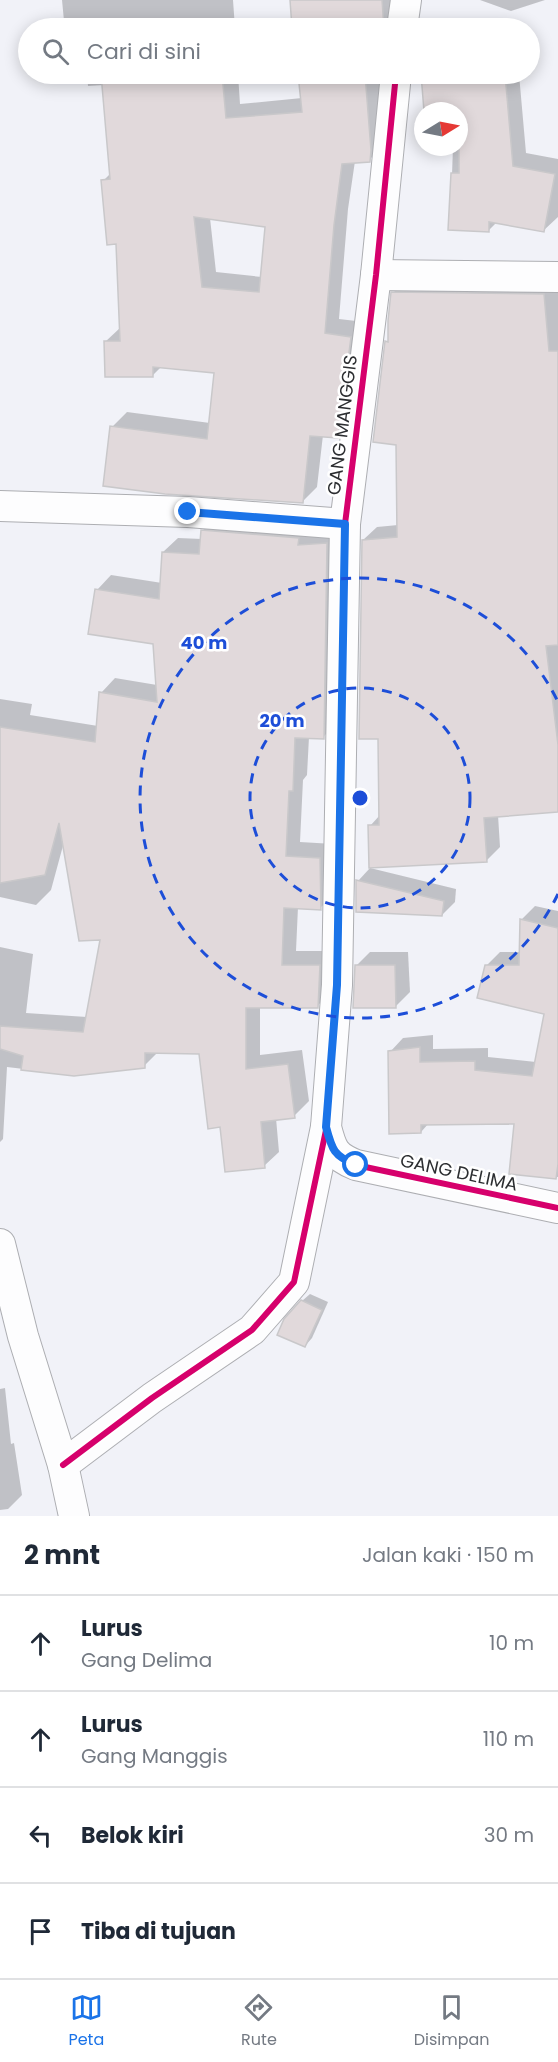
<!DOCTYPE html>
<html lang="id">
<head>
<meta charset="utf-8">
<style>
	body { margin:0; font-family:Poppins,sans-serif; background:#f6f6f7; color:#1f2937 }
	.compass { position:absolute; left:414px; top:102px; width:54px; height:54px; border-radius:50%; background:#fff; box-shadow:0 3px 15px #0003; rotate:80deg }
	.stop { position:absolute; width:18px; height:18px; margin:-14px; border:4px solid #1a73e8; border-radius:50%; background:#fff }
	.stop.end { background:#1a73e8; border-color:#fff; box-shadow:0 2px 6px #0008 }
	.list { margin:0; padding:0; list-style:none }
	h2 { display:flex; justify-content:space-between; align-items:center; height:78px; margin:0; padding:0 24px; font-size:26px }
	h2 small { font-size:20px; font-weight:400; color:#747a83 }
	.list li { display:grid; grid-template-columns:39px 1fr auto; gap:18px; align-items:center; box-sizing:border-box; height:96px; padding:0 24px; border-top:2px solid #e0e1e3 }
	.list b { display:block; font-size:22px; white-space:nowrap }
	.list p { margin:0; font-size:20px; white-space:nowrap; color:#747a83 }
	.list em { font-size:20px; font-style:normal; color:#747a83 }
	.icon { flex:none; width:33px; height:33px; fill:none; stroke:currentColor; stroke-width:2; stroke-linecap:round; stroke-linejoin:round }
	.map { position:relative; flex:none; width:558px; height:1516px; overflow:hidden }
	.search { position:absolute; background:#fff; box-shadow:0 3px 15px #0003; left:18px; right:18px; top:18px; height:66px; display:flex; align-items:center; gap:15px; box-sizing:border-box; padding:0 21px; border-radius:33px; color:#747a83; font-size:22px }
	.sheet { height:462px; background:#fff }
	nav { display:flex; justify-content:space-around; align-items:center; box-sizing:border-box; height:84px; border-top:2px solid #e0e1e3; background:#fff; font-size:16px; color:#747a83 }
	nav a { display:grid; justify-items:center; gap:3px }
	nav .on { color:#1a73e8 }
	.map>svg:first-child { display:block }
</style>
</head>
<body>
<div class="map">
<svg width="558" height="1516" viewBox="0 0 558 1516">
	<rect width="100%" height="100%" fill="#f1f2f8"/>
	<g fill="#0003" fill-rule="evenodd">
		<path d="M62 0H233L235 28H84L83 20 64 21Z"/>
		<path d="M292 0H398L400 28H295Z"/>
		<path d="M480 0H545L511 11Z"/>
		<path d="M87 74H238L240 104 302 98 299 74H381L385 134 384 145 369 160 355 161 348 209 339 319 365 322 353 422 338 437 323 435 317 487 302 502 112 427 127 412 210 423 216 372 162 366 153 375 105 342 121 327 117 242 103 181 111 173 104 85 88 86ZM210 218 266 225 262 277 216 272Z"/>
		<path d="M423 74H519L526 153 558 159V217L543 231 497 222 488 231 450 229 453 147H459V111H426Z"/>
		<path d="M406 280 558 281V811L498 815 500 847 486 861 370 826 380 815V738L363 540 377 527 398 525 397 444 387 342 390 339 393 293Z"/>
		<path d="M217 516 341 529 338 722 323 737H309L307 775 303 780 300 842 334 844 335 894 320 908 298 907 296 951H334L332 992 317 1006H260V1055L302 1050 309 1101 294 1116 276 1118 279 1152 264 1166 221 1125 201 1052H158L144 1066 74 1075 7 1067 3 1139 0 1142V947L33 954 26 1013 87 1017 102 938 64 842 51 890 36 905 0 897V699L32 704 30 715 98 726 101 693 115 678 157 685 154 643 97 590 111 575 162 583 163 552 178 538 202 539V531Z"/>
		<path d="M370 868 456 889 455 902 442 915 358 881Z"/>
		<path d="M535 906 558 911V1177L510 1172 516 1123H429L421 1132 390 1052 403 1038 433 1035V1049L488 1048V1057L536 1062 545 1012 486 966 500 952H521L522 919Z"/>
		<path d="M370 952H408L410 992 396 1006 356 966Z"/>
		<path d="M310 1294 328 1302 312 1338 305 1346 302 1301Z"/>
		<path d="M5 1388 11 1444 14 1443 22 1495 8 1509 0 1510V1389Z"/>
	</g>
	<g fill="#e1d9db" stroke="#c9c8ca" stroke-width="1.5" fill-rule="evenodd">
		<path d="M290 0H382L384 28H292Z"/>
		<path d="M101 74H222L226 118 302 112 298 74H365L371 150 370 162 342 164 334 225 325 333 351 337 338 438 310 436 303 503 165 494 103 486 110 426 207 439 214 373 153 367V377H105L104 341H120L116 244 107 245 101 180 110 179ZM194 217 265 227 259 292 202 287Z"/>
		<path d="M421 74H505L513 166 555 174 544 232 489 222V232L448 230 451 173H459V111H424Z"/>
		<path d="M391 292 544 294 549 351H558V645L546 646 558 745V812L484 818 487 862 369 868 368 825H379L378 739H359L362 540 397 537 396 445 373 442 385 341 388 342V321Z"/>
		<path d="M201 530 299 538 298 545 327 543 324 739 295 738 293 791H289L286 856 320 858 321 910 284 908 282 965H320L318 1008H246V1069L288 1064 295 1118 261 1122 265 1168 225 1172 220 1127 208 1129 199 1054 145 1053V1068L74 1076 21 1070 23 1056 0 1049V1026L83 1032 100 940 79 941 59 823 45 875 0 883V727L95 742 99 692 157 702 153 644 88 634 95 589 159 599 162 552 199 554Z"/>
		<path d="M356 880 444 901 442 916 356 912Z"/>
		<path d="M520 919 558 928V1164L556 1179 509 1174 514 1124 421 1125V1133L389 1134 388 1051 420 1047V1062L475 1061V1070L532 1076 544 1014 477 998 485 965H519Z"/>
		<path d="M355 965H395L396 1008H353Z"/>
		<path d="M301 1300 322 1310 305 1347 277 1335 284 1319Z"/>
	</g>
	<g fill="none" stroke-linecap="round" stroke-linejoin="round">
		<defs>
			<g id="minor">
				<path d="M402 28 406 0"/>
				<path d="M396 74 376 275 345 524 337 985 326 1127C332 1150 334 1156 356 1165L558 1208"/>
				<path d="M376 275 558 277"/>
				<path d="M0 506 188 512 345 524"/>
				<path d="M0 1244 23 1336 63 1465 74 1516"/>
				<path d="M63 1465 152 1398 252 1330 294 1282 326 1127"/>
			</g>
		</defs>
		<use href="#minor" stroke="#adaeb2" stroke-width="32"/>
		<use href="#minor" stroke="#fdfdfe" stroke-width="30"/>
		<defs>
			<g id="cycleway">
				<path d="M396 74 376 275 345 524 337 985 326 1127C332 1150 334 1156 356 1165L558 1208"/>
				<path d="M63 1465 152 1398 252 1330 294 1282 326 1130"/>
			</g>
		</defs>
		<use href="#cycleway" stroke="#fff" stroke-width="10"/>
		<use href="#cycleway" stroke="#d6006c" stroke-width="6"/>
	</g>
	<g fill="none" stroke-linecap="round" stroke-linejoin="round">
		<path stroke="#1a73e8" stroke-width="8" d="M188 512 345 524 337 985 326 1127C332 1150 334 1156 356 1165"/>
	</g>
	<g fill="none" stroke="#1d4ed8" stroke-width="3" stroke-dasharray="10 8">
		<circle cx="360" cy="798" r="110"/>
		<path d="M558 894A220 220 0 1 1 558 702"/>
	</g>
	<g text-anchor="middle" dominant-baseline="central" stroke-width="5" stroke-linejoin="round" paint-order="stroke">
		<g font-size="18" fill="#2c2e31" stroke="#fff">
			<text transform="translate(342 425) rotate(-83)">GANG MANGGIS</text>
			<text transform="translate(459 1172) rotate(12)">GANG DELIMA</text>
		</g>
	</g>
	<circle cx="360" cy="798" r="9" fill="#1d4ed8" stroke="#fff" stroke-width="3"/>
	<g font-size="18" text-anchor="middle" font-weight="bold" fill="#1d4ed8" stroke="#fff" stroke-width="5" stroke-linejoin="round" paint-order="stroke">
		<text x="204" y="649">40 m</text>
		<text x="282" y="727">20 m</text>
	</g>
</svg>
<svg class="compass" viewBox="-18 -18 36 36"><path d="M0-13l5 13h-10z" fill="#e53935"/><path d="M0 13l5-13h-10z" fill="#747a83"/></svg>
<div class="stop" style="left:356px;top:1165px"></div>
<div class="stop end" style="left:188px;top:512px"></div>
<div class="search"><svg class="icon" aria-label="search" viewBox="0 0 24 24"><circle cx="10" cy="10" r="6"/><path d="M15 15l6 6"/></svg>Cari di sini</div>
</div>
<section class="sheet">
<h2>2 mnt<small>Jalan kaki · 150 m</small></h2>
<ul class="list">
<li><svg class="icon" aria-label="ahead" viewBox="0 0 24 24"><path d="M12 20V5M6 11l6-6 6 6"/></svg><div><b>Lurus</b><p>Gang Delima</p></div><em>10 m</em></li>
<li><svg class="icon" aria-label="ahead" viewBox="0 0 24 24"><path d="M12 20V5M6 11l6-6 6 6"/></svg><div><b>Lurus</b><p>Gang Manggis</p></div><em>110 m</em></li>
<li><svg class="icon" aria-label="left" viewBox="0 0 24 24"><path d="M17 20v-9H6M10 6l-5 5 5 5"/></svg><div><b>Belok kiri</b></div><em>30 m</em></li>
<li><svg class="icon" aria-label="arrive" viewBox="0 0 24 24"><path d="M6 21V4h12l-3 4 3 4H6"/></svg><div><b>Tiba di tujuan</b></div></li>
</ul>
</section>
<nav>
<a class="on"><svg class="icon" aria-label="map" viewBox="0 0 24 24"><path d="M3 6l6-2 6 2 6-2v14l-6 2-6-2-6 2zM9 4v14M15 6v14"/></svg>Peta</a>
<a><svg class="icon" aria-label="directions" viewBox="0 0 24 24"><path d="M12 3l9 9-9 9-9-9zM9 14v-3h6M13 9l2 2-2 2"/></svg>Rute</a>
<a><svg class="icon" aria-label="saved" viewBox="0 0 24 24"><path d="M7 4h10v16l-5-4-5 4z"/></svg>Disimpan</a>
</nav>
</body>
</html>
